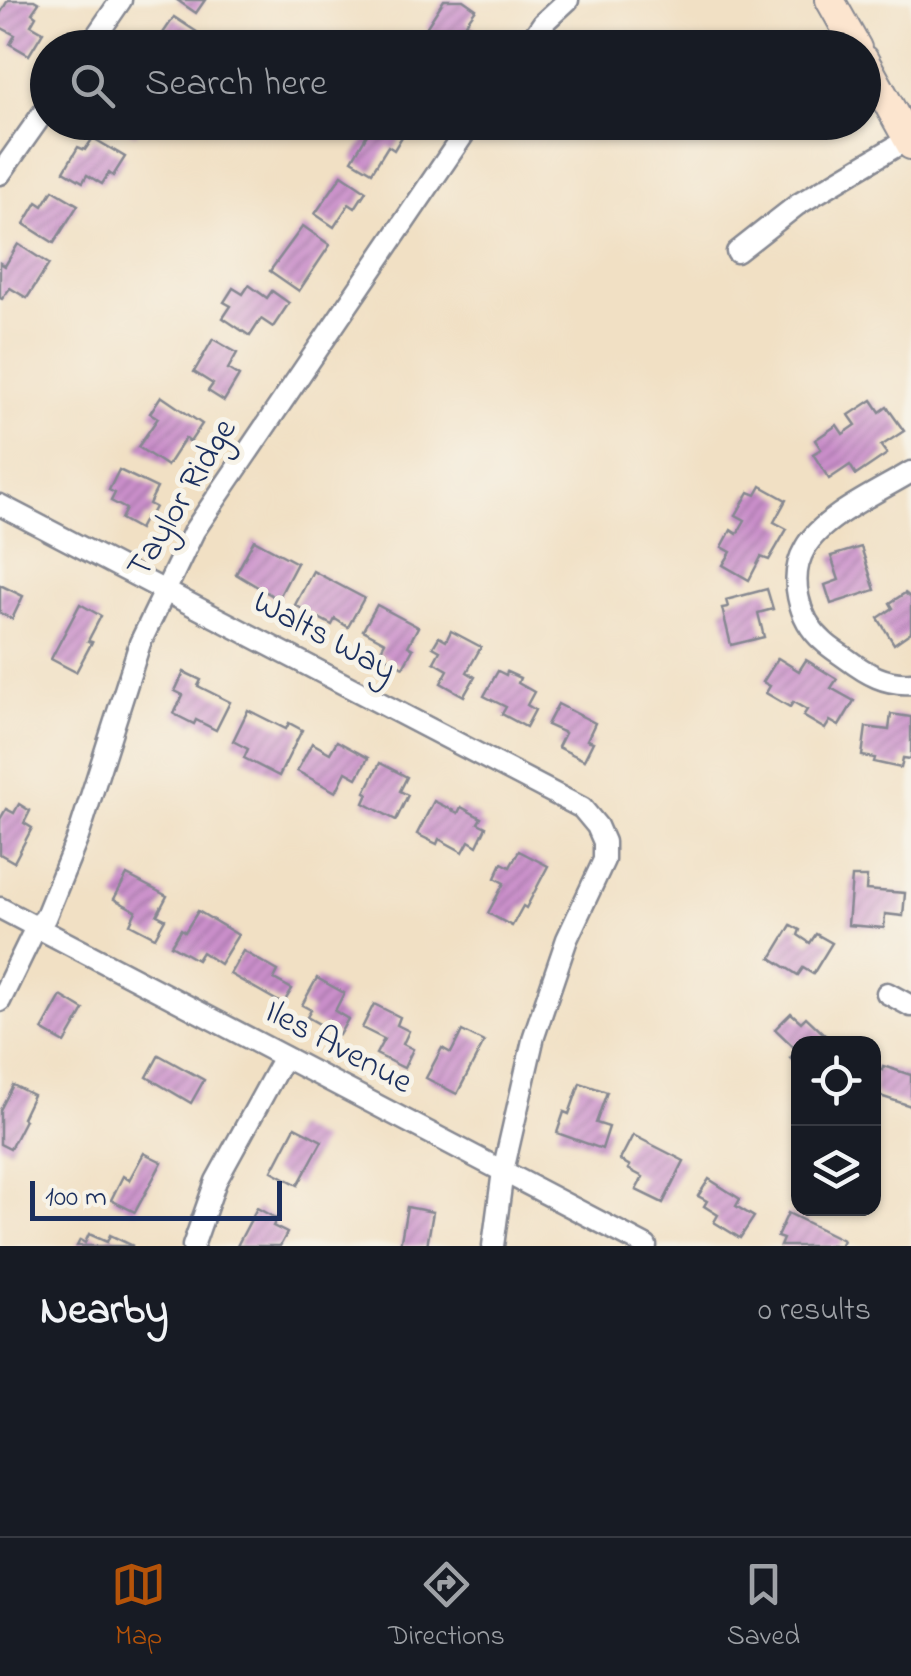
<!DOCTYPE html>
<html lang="en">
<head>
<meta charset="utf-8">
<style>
	body { margin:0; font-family:"Indie Flower",sans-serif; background:#242831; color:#f1f3f6 }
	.controls { position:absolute; right:30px; bottom:30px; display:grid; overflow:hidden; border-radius:20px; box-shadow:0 2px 8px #0004 }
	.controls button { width:90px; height:90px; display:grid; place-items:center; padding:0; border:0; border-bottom:2px solid #363941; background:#171b24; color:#f1f3f6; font:50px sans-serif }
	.scale { position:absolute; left:30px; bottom:25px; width:252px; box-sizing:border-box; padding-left:10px; border:5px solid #1b2f5e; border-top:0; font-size:28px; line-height:35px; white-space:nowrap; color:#1b2f5e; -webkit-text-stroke:8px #f7f3e8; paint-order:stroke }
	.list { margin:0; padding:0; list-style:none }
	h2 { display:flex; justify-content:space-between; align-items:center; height:130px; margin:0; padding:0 40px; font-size:42px }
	h2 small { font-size:32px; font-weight:400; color:#9ea1a6 }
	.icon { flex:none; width:55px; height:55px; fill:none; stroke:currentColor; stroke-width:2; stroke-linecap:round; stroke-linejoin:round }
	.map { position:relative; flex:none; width:911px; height:1246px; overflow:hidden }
	.search { position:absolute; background:#171b24; box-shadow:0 2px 8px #0004; left:30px; right:30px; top:30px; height:110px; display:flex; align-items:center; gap:25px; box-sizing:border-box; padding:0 35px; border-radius:55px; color:#9ea1a6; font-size:38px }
	.sheet { height:290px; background:#171b24 }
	nav { display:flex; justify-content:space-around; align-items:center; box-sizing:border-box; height:140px; border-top:2px solid #363941; background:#171b24; font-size:28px; color:#9ea1a6 }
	nav a { display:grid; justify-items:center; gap:5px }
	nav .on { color:#b45309 }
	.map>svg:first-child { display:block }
</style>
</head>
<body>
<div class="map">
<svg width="911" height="1246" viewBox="0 0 911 1246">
	<defs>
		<pattern id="building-hatch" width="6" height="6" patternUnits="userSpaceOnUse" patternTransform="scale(2.5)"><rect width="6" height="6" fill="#ca8fca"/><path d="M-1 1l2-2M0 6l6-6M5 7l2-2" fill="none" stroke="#a375a7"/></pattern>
	</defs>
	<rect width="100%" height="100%" fill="#f7f3e8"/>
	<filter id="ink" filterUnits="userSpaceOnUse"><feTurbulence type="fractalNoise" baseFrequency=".01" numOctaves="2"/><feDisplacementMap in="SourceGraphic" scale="20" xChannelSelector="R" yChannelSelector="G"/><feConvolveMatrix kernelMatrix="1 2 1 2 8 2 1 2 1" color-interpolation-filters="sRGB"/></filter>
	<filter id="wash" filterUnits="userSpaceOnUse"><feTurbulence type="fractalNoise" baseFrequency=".0048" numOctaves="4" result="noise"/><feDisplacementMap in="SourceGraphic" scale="40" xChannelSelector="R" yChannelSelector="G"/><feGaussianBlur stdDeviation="2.25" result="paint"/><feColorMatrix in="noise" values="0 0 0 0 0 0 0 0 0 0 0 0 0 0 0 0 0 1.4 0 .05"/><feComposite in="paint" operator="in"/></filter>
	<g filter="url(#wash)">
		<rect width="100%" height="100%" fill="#f1e0c4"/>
		<g id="blocks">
			<g fill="url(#building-hatch)">
				<path d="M8 0H34L39 3 32 13 36 16 31 25 43 32 29 55 10 44 15 35 0 27V14Z"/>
				<path d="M177 0H205L196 13Z"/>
				<path d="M444 0H463L476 9 466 23 478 30 466 48H455L426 28Z"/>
				<path d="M174 17 197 32 186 48H153Z"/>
				<path d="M116 122H143L135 135Z"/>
				<path d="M390 122 406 130 394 150 388 146 372 172 352 160 372 126 384 133Z"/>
				<path d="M93 138 125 157 113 176 109 173 102 184 87 175 83 182 64 171 78 147 85 150Z"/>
				<path d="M342 175 366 191 355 208 349 204 334 227 315 214Z"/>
				<path d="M53 190 78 205 54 243 24 224 37 202 43 206Z"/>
				<path d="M303 226 330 245 299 291 270 271Z"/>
				<path d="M18 244 49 264 27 298 10 288 2 299 0 298V263L5 266Z"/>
				<path d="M249 285 267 298 272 291 289 303 273 327 261 319 250 336 223 318 231 306 224 302 233 288 243 294Z"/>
				<path d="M213 339 237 353 228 369 239 376 224 401 208 391 213 384 194 372Z"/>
				<path d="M161 396 202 424 190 442 185 438 167 466 138 447 158 418 150 413Z"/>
				<path d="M872 400 880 412 887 407 904 431 881 446 887 454 856 475 850 465 829 479 813 454 821 449 815 440 837 425 843 434 856 425 849 415Z"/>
				<path d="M119 470 157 488 149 504 155 507 149 518 146 516 139 529 121 519 126 509 111 501 115 493 109 490Z"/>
				<path d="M761 486 786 500 774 522 787 529 769 560 761 557 749 580 723 565 731 552 722 547 731 530 737 534 745 520 736 515 749 492 756 495Z"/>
				<path d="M254 540 297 563 278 599 236 574Z"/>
				<path d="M861 547 875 590 831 604 825 585 839 580 831 556Z"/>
				<path d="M313 571 364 598 348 627 335 619 332 625 295 605Z"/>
				<path d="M0 585 23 596 12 619 0 613Z"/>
				<path d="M767 589 773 609 758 613 764 637 731 645 722 608 728 607 726 600Z"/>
				<path d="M905 593 911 598V632L894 644 878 618 893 608 890 603Z"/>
				<path d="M80 604 101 616 88 641 92 642 76 672 51 659Z"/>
				<path d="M377 605 418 627 408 646 413 649 403 667 379 653 385 642 363 630Z"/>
				<path d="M451 631 481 647 467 672 475 677 464 696 441 683 448 670 434 662 440 651 433 647 439 637 446 641Z"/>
				<path d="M778 658 799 671 806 660 837 679 831 688 854 701 839 726 830 721 825 729 803 716 807 710 793 702 790 707 766 693 770 686 763 682Z"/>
				<path d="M498 671 506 675 507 672 520 678 518 683 534 692 527 705 535 710 526 727 502 714 506 707 484 696Z"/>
				<path d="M184 672 201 680 198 686 230 702 216 730 196 720 194 724 174 714 183 695 175 691Z"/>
				<path d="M558 704 595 723 587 740 593 742 584 760 558 747 565 733 547 725Z"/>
				<path d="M248 710 286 729 289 723 302 730 279 776 244 758 248 749 233 741Z"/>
				<path d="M891 714 911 717V759L903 758 901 768 874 762 875 758 862 756 866 727 889 730Z"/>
				<path d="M337 741 368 758 357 778 346 772 336 792 297 771 312 743 330 753Z"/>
				<path d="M380 763 407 777 400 791 408 795 396 820 364 803 368 794 365 792Z"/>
				<path d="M434 801 458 813 461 807 481 818 478 823 486 827 477 846 469 841 463 852 439 839 437 844 417 834Z"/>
				<path d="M19 804 30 811 24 823 32 828 14 862 0 854V819L6 809 14 813Z"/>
				<path d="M519 851 548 866 526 908 523 906 512 926 488 913 504 883 495 878 502 863 510 867Z"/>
				<path d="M127 875 167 896 157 915 165 919 155 937 130 924 136 911 114 899Z"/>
				<path d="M852 877H867L866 890 905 893 903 916 885 914 884 928 848 925Z"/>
				<path d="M198 911 238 935 220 964 202 952 197 960 171 945 181 929 185 932Z"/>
				<path d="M791 925 800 930 798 935 810 943 816 934 832 943 813 974 803 968 798 975 771 958Z"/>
				<path d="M243 951 278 971 274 979 292 989 283 1004 230 974Z"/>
				<path d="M317 978 344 993 335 1011 348 1019 339 1035 307 1017 311 1010 302 1005Z"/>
				<path d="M61 996 84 1010 65 1043 42 1030Z"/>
				<path d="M374 1004 400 1017 397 1025 409 1031 403 1044 413 1049 404 1068 376 1054 384 1039 362 1028Z"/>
				<path d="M791 1013 801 1022 806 1017 825 1035 817 1044H798V1066L790 1058 797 1050 775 1029Z"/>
				<path d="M462 1031 484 1042 457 1094 426 1078 442 1048 451 1053Z"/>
				<path d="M159 1055 204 1080 191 1103 147 1077Z"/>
				<path d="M883 1066 911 1075V1106L874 1094V1067L882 1070Z"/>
				<path d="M580 1083 607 1092 596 1123 609 1127 602 1149 557 1133 564 1112 569 1114Z"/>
				<path d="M13 1085 33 1095 22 1118 25 1120 10 1149 0 1144V1110Z"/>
				<path d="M295 1127 322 1141 298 1185 272 1171Z"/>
				<path d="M633 1135 684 1161 663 1203 636 1190 643 1177 628 1169 630 1166 620 1160Z"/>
				<path d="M144 1153 162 1162 135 1212 111 1200 123 1176 129 1180Z"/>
				<path d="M709 1179 740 1199 736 1206 754 1217 740 1238 714 1222 718 1215 704 1206 707 1201 698 1196Z"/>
				<path d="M407 1207 433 1212 427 1246H400Z"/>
				<path d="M257 1208 277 1219 273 1226 287 1233 280 1246H237Z"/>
				<path d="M788 1213 843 1240 840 1246H780L783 1239 777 1237Z"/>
				<path d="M89 1234 107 1242 110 1235 133 1246H77L80 1240 85 1243Z"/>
			</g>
		</g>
	</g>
	<g filter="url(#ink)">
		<use href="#blocks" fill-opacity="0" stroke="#868891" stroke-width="2.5"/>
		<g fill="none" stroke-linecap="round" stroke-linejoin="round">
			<defs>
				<g id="street">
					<path d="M88 48 121 0"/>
					<path d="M526 48 543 23 568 0"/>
					<path d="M0 174 48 106"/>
					<path d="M737 252 797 205 908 139"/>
					<path d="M911 472C880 491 822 517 805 548 788 577 798 619 823 641 830 648 839 653 847 659 867 674 886 685 911 683"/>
					<path d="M0 505 582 808 597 826 604 842V860L567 939 534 1036 503 1171 493 1246"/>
					<path d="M0 908 646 1246"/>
					<path d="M887 993 911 1006"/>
					<path d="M0 1001 36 927 45 918 78 837 140 643 194 531 472 122"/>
					<path d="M193 1246 216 1181 284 1057"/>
				</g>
				<g id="secondary">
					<path d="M830 0 857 48"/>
					<path d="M864 60 911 145"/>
				</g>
			</defs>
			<use href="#street" stroke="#868891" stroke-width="25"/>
			<use href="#secondary" stroke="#868891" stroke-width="32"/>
			<use href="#street" stroke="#fff" stroke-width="20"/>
			<use href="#secondary" stroke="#fce5cf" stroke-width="28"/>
		</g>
	</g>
	<g text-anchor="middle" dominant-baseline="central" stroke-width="10" stroke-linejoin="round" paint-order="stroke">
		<g font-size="35" fill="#1b2f5e" stroke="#f7f3e8">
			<text transform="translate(183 499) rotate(-59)">Taylor Ridge</text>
			<text transform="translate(324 637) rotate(28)">Walts Way</text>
			<text transform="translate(338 1048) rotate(28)">Iles Avenue</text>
		</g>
	</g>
</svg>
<div class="controls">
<button><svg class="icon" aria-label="locate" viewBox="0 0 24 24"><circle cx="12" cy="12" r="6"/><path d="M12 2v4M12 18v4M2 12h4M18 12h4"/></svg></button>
<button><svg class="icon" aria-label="layers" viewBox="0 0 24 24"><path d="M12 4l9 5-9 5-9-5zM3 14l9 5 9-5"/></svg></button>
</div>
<div class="scale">100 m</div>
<div class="search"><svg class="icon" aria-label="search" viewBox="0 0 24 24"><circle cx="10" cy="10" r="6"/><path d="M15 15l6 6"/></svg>Search here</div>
</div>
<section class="sheet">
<h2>Nearby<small>0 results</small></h2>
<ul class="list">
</ul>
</section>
<nav>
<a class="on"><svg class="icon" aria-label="map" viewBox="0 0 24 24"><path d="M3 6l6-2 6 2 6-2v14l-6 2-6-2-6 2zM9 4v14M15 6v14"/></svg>Map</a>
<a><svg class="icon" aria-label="directions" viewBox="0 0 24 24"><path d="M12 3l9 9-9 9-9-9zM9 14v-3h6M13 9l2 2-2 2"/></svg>Directions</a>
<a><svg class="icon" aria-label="saved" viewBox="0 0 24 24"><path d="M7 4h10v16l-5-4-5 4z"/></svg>Saved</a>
</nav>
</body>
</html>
